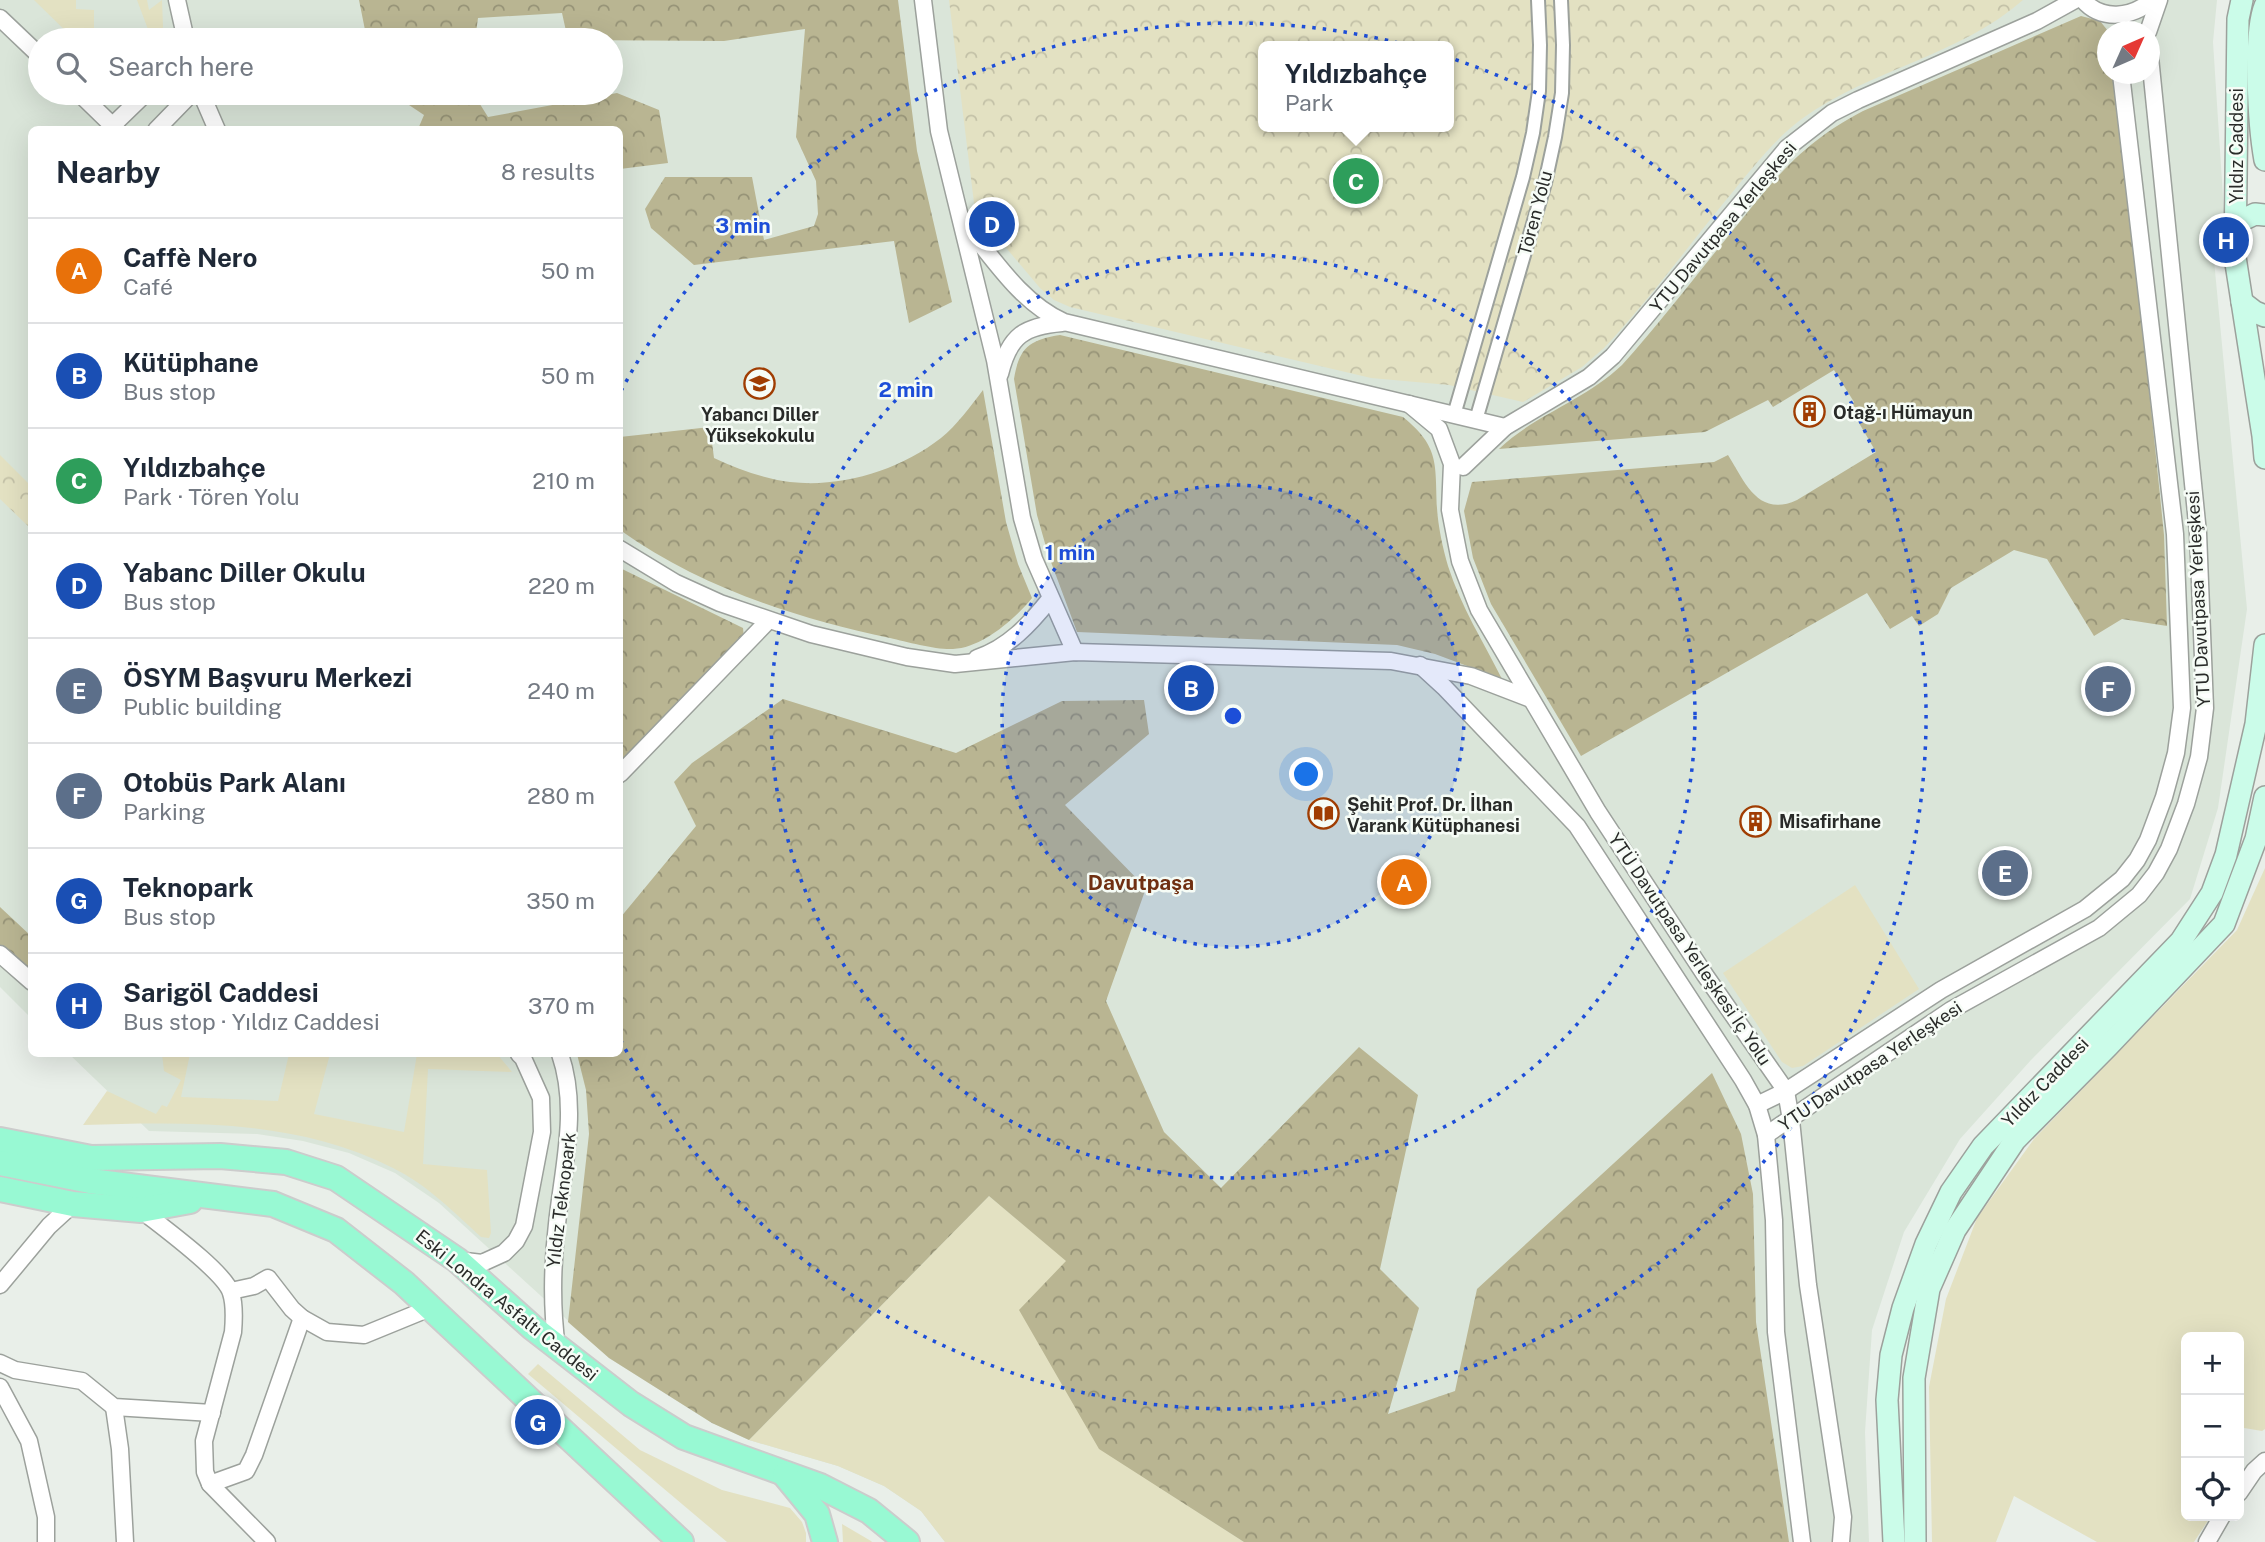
<!DOCTYPE html>
<html lang="en">
<head>
<meta charset="utf-8">
<style>
	body { margin:0; font-family:"Public Sans",sans-serif; background:#f6f6f7; color:#1f2937 }
	.controls { position:absolute; right:21px; bottom:21px; display:grid; overflow:hidden; border-radius:10px; box-shadow:0 7px 28px #0002 }
	.controls button { width:63px; height:63px; display:grid; place-items:center; padding:0; border:0; border-bottom:2px solid #e0e1e3; background:#fff; color:#1f2937; font:35px sans-serif }
	.compass { position:absolute; left:2097px; top:21px; width:63px; height:63px; border-radius:50%; background:#fff; box-shadow:0 7px 28px #0002; rotate:45deg }
	.you { position:absolute; left:1307px; top:775px; width:24px; height:24px; margin:-18px; border:5px solid #fff; border-radius:50%; background:#1a73e8; box-shadow:0 0 0 10px #1a73e833 }
	.badge { display:grid; place-items:center; width:46px; height:46px; border-radius:50%; background:#2563eb; color:#fff; font-size:23px; font-weight:700 }
	.pin { position:absolute; translate:-50% -50%; border:4px solid #fff; box-shadow:0 2px 7px #0006 }
	.popup { position:absolute; left:1258px; top:41px; width:196px; height:91px; box-sizing:border-box; display:grid; place-content:center; border-radius:10px; background:#fff; filter:drop-shadow(0 2px 5px #0005); font-size:23px; white-space:nowrap; color:#747a83 }
	.popup b { font-size:26px; color:#1f2937 }
	.popup::after { content:''; position:absolute; left:50%; top:100%; margin-left:-14px; border:14px solid transparent; border-top-color:#fff }
	.list { margin:0; padding:0; list-style:none }
	h2 { display:flex; justify-content:space-between; align-items:center; height:91px; margin:0; padding:0 28px; font-size:30px }
	h2 small { font-size:23px; font-weight:400; color:#747a83 }
	.list li { display:grid; grid-template-columns:46px 1fr auto; gap:21px; align-items:center; box-sizing:border-box; height:105px; padding:0 28px; border-top:2px solid #e0e1e3 }
	.list b { display:block; font-size:26px; white-space:nowrap }
	.list p { margin:0; font-size:23px; white-space:nowrap; color:#747a83 }
	.list em { font-size:23px; font-style:normal; color:#747a83 }
	.icon { flex:none; width:38px; height:38px; fill:none; stroke:currentColor; stroke-width:2; stroke-linecap:round; stroke-linejoin:round }
	.map { position:relative; flex:none; width:2265px; height:1542px; overflow:hidden }
	.search { position:absolute; background:#fff; box-shadow:0 7px 28px #0002; left:28px; top:28px; width:595px; height:77px; display:flex; align-items:center; gap:18px; box-sizing:border-box; padding:0 24px; border-radius:38px; color:#747a83; font-size:26px }
	.panel { position:absolute; background:#fff; box-shadow:0 7px 28px #0002; left:28px; top:126px; width:595px; height:931px; border-radius:10px }
	.map>svg:first-child { display:block }
</style>
</head>
<body>
<div class="map">
<svg width="2265" height="1542" viewBox="0 0 2265 1542">
	<defs>
		<pattern id="forest-crowns" width="20" height="18" patternUnits="userSpaceOnUse" patternTransform="scale(1.75)"><rect width="20" height="18" fill="#b9b592"/><path d="M2 6a3 3 0 1 1 6 0M12 15a3 3 0 1 1 6 0" fill="none" stroke="#969377"/></pattern>
		<pattern id="park-crowns" width="20" height="18" patternUnits="userSpaceOnUse" patternTransform="scale(1.75)"><rect width="20" height="18" fill="#e3e1c2"/><path d="M2 6a3 3 0 1 1 6 0M12 15a3 3 0 1 1 6 0" fill="none" stroke="#c3c1a7"/></pattern>
	</defs>
	<rect width="100%" height="100%" fill="#e9efe9"/>
	<path fill="#dae5d9" fill-rule="evenodd" d="M0 0H2217L2213 42 2225 228 2212 239 2247 609 2218 808 2190 899 2031 1060 1960 1139 1904 1232 1872 1330 1865 1432 1869 1542H945L921 1511 884 1486 838 1466 749 1440 712 1423 609 1358 439 1203 395 1173 349 1153 303 1141 257 1134 149 1131 69 1054H620V130H32L31 1018 0 987ZM2108 32H2150V74H2108ZM40 40H611V93H40ZM1263 46H1449V127H1263Z"/>
	<g fill="#e3e1c2">
		<path d="M34 0H76V9L94 10V40H75Z"/>
		<path d="M137 0H147L149 10 162 0 163 27 158 40H152Z"/>
		<path d="M2265 868V1429L2262 1431 2244 1428 2239 1436V1337H2186V1516H2211L2194 1542H2097L2014 1496 1996 1542H1932L1929 1387 1946 1299 1977 1218 2034 1139 2237 930Z"/>
		<path d="M1855 885 1919 989 1803 1066 1792 1068 1782 1062 1723 973Z"/>
		<path d="M162 1054H190L181 1097 278 1101 289 1054H330L314 1114 404 1132 417 1054H497L512 1072 428 1069 423 1164 487 1170 491 1233 489 1238 481 1237C454 1212 426 1184 393 1168 296 1119 189 1122 83 1125L107 1091 156 1114 162 1105 167 1107 181 1080 164 1071Z"/>
		<path d="M989 1196 1067 1261 1099 1448 1244 1542H945L921 1511 884 1486 838 1466 749 1440Z"/>
		<path d="M538 1364 640 1450 722 1490 790 1508 802 1522 806 1533V1542H727L528 1374Z"/>
		<path d="M842 1524 871 1541 872 1542H843Z"/>
	</g>
	<g fill="url(#forest-crowns)">
		<path d="M359 0H898L917 151 952 302 909 323 894 241 694 265 651 228 645 209 665 177H752L764 240 814 226 818 214 816 181 796 137 805 29 724 41 568 40 562 13 478 18 475 40H367Z"/>
		<path d="M2081 16 2100 21 2108 31V74H2117L2164 535 2167 626 2122 619 2094 636 2047 559 2014 550 1951 588 1938 614 1919 626 1912 616 1890 629 1867 593 1581 756 1491 604 1473 558 1464 511 1472 482 1714 462 1728 455C1745 482 1758 518 1797 500L1876 452 1849 406 1854 402 1834 370 1773 407 1768 400 1705 432 1499 449C1534 415 1584 401 1622 365 1661 322 1697 274 1734 229 1776 177 1802 143 1863 111Z"/>
		<path d="M391 93H473L488 117 617 93 659 110 668 163 620 169V130L418 129 424 115Z"/>
		<path d="M1060 335 1403 417C1440 447 1435 464 1437 508 1438 526 1443 549 1448 566 1461 607 1483 641 1502 679L1435 654 1397 645 1077 632 1048 554 1037 515 1014 379C1019 348 1029 340 1060 335Z"/>
		<path d="M983 390 1006 522 1018 564 1032 598C1015 619 982 648 953 649 937 650 907 642 890 638 795 618 700 587 620 530V437L710 427 714 458C738 469 764 479 790 482 842 488 900 470 941 438 957 425 970 407 983 390Z"/>
		<path d="M620 568 743 628 744 638 620 764Z"/>
		<path d="M783 699 956 753 1062 701 1144 700 1149 734 1065 805 1146 888 1106 1001 1164 1132 1221 1188 1359 1047 1418 1095 1380 1269 1419 1308 1388 1414 1455 1391 1477 1289 1712 1073 1741 1134 1753 1194 1756 1322 1789 1542H1244L1099 1449 1019 1310 1066 1261 989 1196 749 1440 712 1423 609 1358 568 1322 589 1134 586 1090 577 1054H620V918L696 826 674 782 692 763Z"/>
		<path d="M0 907 31 936V972L0 947Z"/>
	</g>
	<g fill="url(#park-crowns)" fill-rule="evenodd">
		<path d="M949 0H2023C1959 56 1871 69 1803 118 1773 140 1750 171 1726 200 1686 249 1648 301 1604 348L1582 367 1523 402 1449 385 1371 378 1070 307 1054 300 1040 288 975 211ZM1263 46H1449V127H1263Z"/>
		<path d="M0 455 31 486V529L0 499Z"/>
	</g>
	<g fill="none" stroke-linecap="round" stroke-linejoin="round">
		<defs>
			<g id="pedestrian">
				<path d="M1454 415 1523 177 1533 133 1539 91 1540 45 1538 0"/>
				<path d="M1476 420 1545 183 1555 137 1562 93 1563 45 1561 0"/>
			</g>
			<g id="minor">
				<path d="M177 0 186 40"/>
				<path d="M923 0 939 131 995 360 1022 518 1034 559 1075 652"/>
				<path d="M2083 0C2101 21 2132 18 2152 0"/>
				<path d="M0 18 40 56"/>
				<path d="M2148 32 2159 0"/>
				<path d="M79 93 117 130"/>
				<path d="M201 93 217 130"/>
				<path d="M113 125 146 93"/>
				<path d="M156 130 192 93"/>
				<path d="M964 223C993 258 1021 303 1064 322L1505 427"/>
				<path d="M1000 374C1009 336 1024 326 1062 323"/>
				<path d="M1409 404 1439 429 1452 464 1450 510 1460 561 1479 610 1598 812 1705 975 1786 1091 1791 1120 1808 1285 1843 1517 1841 1542"/>
				<path d="M1463 467 1505 427 1589 377 1613 356 1787 148 1832 113 1858 100 2037 21 2075 0"/>
				<path d="M620 549 676 583 720 603 811 634 907 657 955 664 1075 652 1391 661 1471 676 1531 699"/>
				<path d="M977 658C1008 648 1030 624 1050 599"/>
				<path d="M1420 665 1444 687 1577 826 1743 1080 1757 1105 1766 1135 1774 1220 1776 1332 1802 1542"/>
				<path d="M620 774 768 621"/>
				<path d="M0 954 32 982"/>
				<path d="M1757 1105 1786 1091 1941 990 2085 909 2122 879 2137 860 2148 840 2164 797 2176 753 2182 708 2175 534 2121 74"/>
				<path d="M1766 1135 1951 1010 2099 928 2139 895 2156 873 2169 849 2186 804 2199 757 2205 708 2198 533 2150 57"/>
				<path d="M141 1210C161 1226 225 1272 231 1293 235 1305 234 1320 233 1332L204 1441 205 1472 210 1484 267 1542"/>
				<path d="M457 1260 482 1263 504 1253 516 1241 524 1226 542 1132 541 1098 523 1058 519 1054"/>
				<path d="M0 1285 49 1226 73 1204"/>
				<path d="M231 1291 254 1286 268 1278 292 1309 302 1318 327 1332 364 1335 430 1308"/>
				<path d="M557 1348C551 1305 552 1267 557 1224 563 1167 579 1109 560 1054"/>
				<path d="M0 1363 15 1370 82 1381 114 1407 212 1413"/>
				<path d="M0 1387 29 1441 46 1517V1542"/>
				<path d="M114 1407 120 1449 125 1542"/>
				<path d="M210 1484 246 1471 254 1455 302 1318"/>
				<path d="M2239 1493 2254 1471 2265 1461"/>
				<path d="M2207 1542 2222 1516"/>
			</g>
			<g id="secondary">
				<path d="M2242 0 2238 19 2235 257 2263 436 2265 458"/>
				<path d="M2265 6C2253 35 2259 127 2265 160"/>
				<path d="M2236 223 2255 214 2265 215"/>
				<path d="M2242 302 2255 312 2265 316"/>
				<path d="M1894 1542 1887 1400 1891 1355 1903 1308 1926 1244 1951 1192 1983 1146 2181 941 2212 893 2226 855 2256 724 2265 645"/>
				<path d="M1915 1542 1914 1378 1929 1289 1955 1230 2015 1140 2108 1046 2224 924 2256 839 2265 797"/>
			</g>
			<g id="primary">
				<path d="M0 1140 91 1158 220 1156 286 1162 336 1178 457 1260 533 1328 631 1404 684 1437 820 1486 869 1511 907 1542"/>
				<path d="M0 1163 90 1181 273 1204 336 1230 404 1283 681 1542"/>
				<path d="M0 1189 73 1204 141 1210 190 1201"/>
				<path d="M785 1475 817 1514 825 1542"/>
			</g>
		</defs>
		<use href="#pedestrian" stroke="#9ca19c" stroke-width="16"/>
		<use href="#minor" stroke="#9ca19c" stroke-width="19"/>
		<use href="#secondary" stroke="#9ca19c" stroke-width="24"/>
		<use href="#primary" stroke="#ccc" stroke-width="28"/>
		<use href="#pedestrian" stroke="#fff" stroke-width="12"/>
		<use href="#minor" stroke="#fff" stroke-width="16"/>
		<use href="#secondary" stroke="#cbfce9" stroke-width="21"/>
		<use href="#primary" stroke="#98f9d3" stroke-width="24"/>
	</g>
	<circle cx="1233" cy="716" r="231" fill="#1d4ed8" fill-opacity=".12"/>
	<g fill="none" stroke="#1d4ed8" stroke-width="3.5" stroke-dasharray="3.5 7">
		<circle cx="1233" cy="716" r="231"/>
		<circle cx="1233" cy="716" r="462"/>
		<path d="M621 391A693 693 0 1 1 621 1041"/>
	</g>
	<defs>
		<symbol id="university-ring" viewBox="-11 -11 22 22"><circle r="9.5" fill="#f6fcf6" stroke="#a03d02" stroke-width="1.5"/><path d="M0-5L7-2L0 1L-7-2ZM-4 1L0 2.5L4 1V4Q0 6-4 4Z" fill="#a03d02"/></symbol>
		<symbol id="building-ring" viewBox="-11 -11 22 22"><circle r="9.5" fill="#f6fcf6" stroke="#a03d02" stroke-width="1.5"/><path d="M-4-6H4V6H1V3H-1V6H-4ZM-2.5-4.3h1.7v1.8h-1.7ZM.8-4.3h1.7v1.8H.8ZM-2.5-1h1.7V.8h-1.7ZM.8-1h1.7V.8H.8Z" fill="#a03d02"/></symbol>
		<symbol id="library-ring" viewBox="-11 -11 22 22"><circle r="9.5" fill="#f6fcf6" stroke="#a03d02" stroke-width="1.5"/><path d="M-6-4Q-3-5.5-.7-3.5V5Q-3 3-6 4ZM6-4Q3-5.5 .7-3.5V5Q3 3 6 4Z" fill="#a03d02"/></symbol>
	</defs>
	<g fill-rule="evenodd">
		<use href="#university-ring" x="742" y="366" width="35" height="35"/>
		<use href="#building-ring" x="1792" y="394" width="35" height="35"/>
		<use href="#library-ring" x="1306" y="796" width="35" height="35"/>
		<use href="#building-ring" x="1738" y="804" width="35" height="35"/>
	</g>
	<g text-anchor="middle" dominant-baseline="central" stroke-width="5" stroke-linejoin="round" paint-order="stroke">
		<g font-size="18" fill="#292b29" stroke="#f6fcf6">
			<text transform="translate(2236 146) rotate(-90)">Yıldız Caddesi</text>
			<text transform="translate(1535 213) rotate(-75)">Tören Yolu</text>
			<text transform="translate(1723 227) rotate(-50)">YTU Davutpasa Yerleşkesi</text>
			<text transform="translate(2198 599) rotate(-93)">YTU Davutpasa Yerleşkesi</text>
			<text transform="translate(1690 949) rotate(56)">YTÜ Davutpasa Yerleşkesi İç Yolu</text>
			<text transform="translate(1870 1066) rotate(-34)">YTU Davutpasa Yerleşkesi</text>
			<text transform="translate(2045 1082) rotate(-46)">Yıldız Caddesi</text>
			<text transform="translate(561 1200) rotate(-83)">Yıldız Teknopark</text>
			<text transform="translate(507 1305) rotate(39)">Eski Londra Asfaltı Caddesi</text>
		</g>
		<g font-size="18" font-weight="bold" fill="#292b29" stroke="#f6fcf6" text-anchor="start">
			<text x="1833" y="412">Otağ-ı Hümayun</text>
			<text x="760" y="414" text-anchor="middle">Yabancı Diller<tspan x="760" dy="21">Yüksekokulu</tspan></text>
			<text x="1347" y="804">Şehit Prof. Dr. İlhan<tspan x="1347" dy="21">Varank Kütüphanesi</tspan></text>
			<text x="1779" y="821">Misafirhane</text>
		</g>
		<g font-size="21" font-weight="bold" fill="#6f2f11" stroke="#f6fcf6">
			<text x="1141" y="882">Davutpaşa</text>
		</g>
	</g>
	<circle cx="1233" cy="716" r="10" fill="#1d4ed8" stroke="#f6fcf6" stroke-width="3.5"/>
	<g font-size="21" text-anchor="middle" font-weight="bold" fill="#1d4ed8" stroke="#f6fcf6" stroke-width="5" stroke-linejoin="round" paint-order="stroke">
		<text x="743" y="233">3 min</text>
		<text x="906" y="397">2 min</text>
		<text x="1070" y="560">1 min</text>
	</g>
</svg>
<div class="controls">
<button>+</button>
<button>−</button>
<button><svg class="icon" aria-label="locate" viewBox="0 0 24 24"><circle cx="12" cy="12" r="6"/><path d="M12 2v4M12 18v4M2 12h4M18 12h4"/></svg></button>
</div>
<svg class="compass" viewBox="-18 -18 36 36"><path d="M0-13l5 13h-10z" fill="#e53935"/><path d="M0 13l5-13h-10z" fill="#747a83"/></svg>
<div class="you"></div>
<div class="pin badge" style="left:1404px;top:882px;background:#e8710a">A</div>
<div class="pin badge" style="left:1191px;top:688px;background:#1a4fb4">B</div>
<div class="pin badge" style="left:1356px;top:181px;background:#2e9e5b">C</div>
<div class="popup"><b>Yıldızbahçe</b>Park</div>
<div class="pin badge" style="left:992px;top:224px;background:#1a4fb4">D</div>
<div class="pin badge" style="left:2005px;top:873px;background:#5c6f8a">E</div>
<div class="pin badge" style="left:2108px;top:689px;background:#5c6f8a">F</div>
<div class="pin badge" style="left:538px;top:1422px;background:#1a4fb4">G</div>
<div class="pin badge" style="left:2226px;top:240px;background:#1a4fb4">H</div>
<div class="search"><svg class="icon" aria-label="search" viewBox="0 0 24 24"><circle cx="10" cy="10" r="6"/><path d="M15 15l6 6"/></svg>Search here</div>
<section class="panel">
<h2>Nearby<small>8 results</small></h2>
<ul class="list">
<li><span class="badge" style="background:#e8710a">A</span><div><b>Caffè Nero</b><p>Café</p></div><em>50 m</em></li>
<li><span class="badge" style="background:#1a4fb4">B</span><div><b>Kütüphane</b><p>Bus stop</p></div><em>50 m</em></li>
<li><span class="badge" style="background:#2e9e5b">C</span><div><b>Yıldızbahçe</b><p>Park · Tören Yolu</p></div><em>210 m</em></li>
<li><span class="badge" style="background:#1a4fb4">D</span><div><b>Yabanc Diller Okulu</b><p>Bus stop</p></div><em>220 m</em></li>
<li><span class="badge" style="background:#5c6f8a">E</span><div><b>ÖSYM Başvuru Merkezi</b><p>Public building</p></div><em>240 m</em></li>
<li><span class="badge" style="background:#5c6f8a">F</span><div><b>Otobüs Park Alanı</b><p>Parking</p></div><em>280 m</em></li>
<li><span class="badge" style="background:#1a4fb4">G</span><div><b>Teknopark</b><p>Bus stop</p></div><em>350 m</em></li>
<li><span class="badge" style="background:#1a4fb4">H</span><div><b>Sarigöl Caddesi</b><p>Bus stop · Yıldız Caddesi</p></div><em>370 m</em></li>
</ul>
</section>
</div>
</body>
</html>
